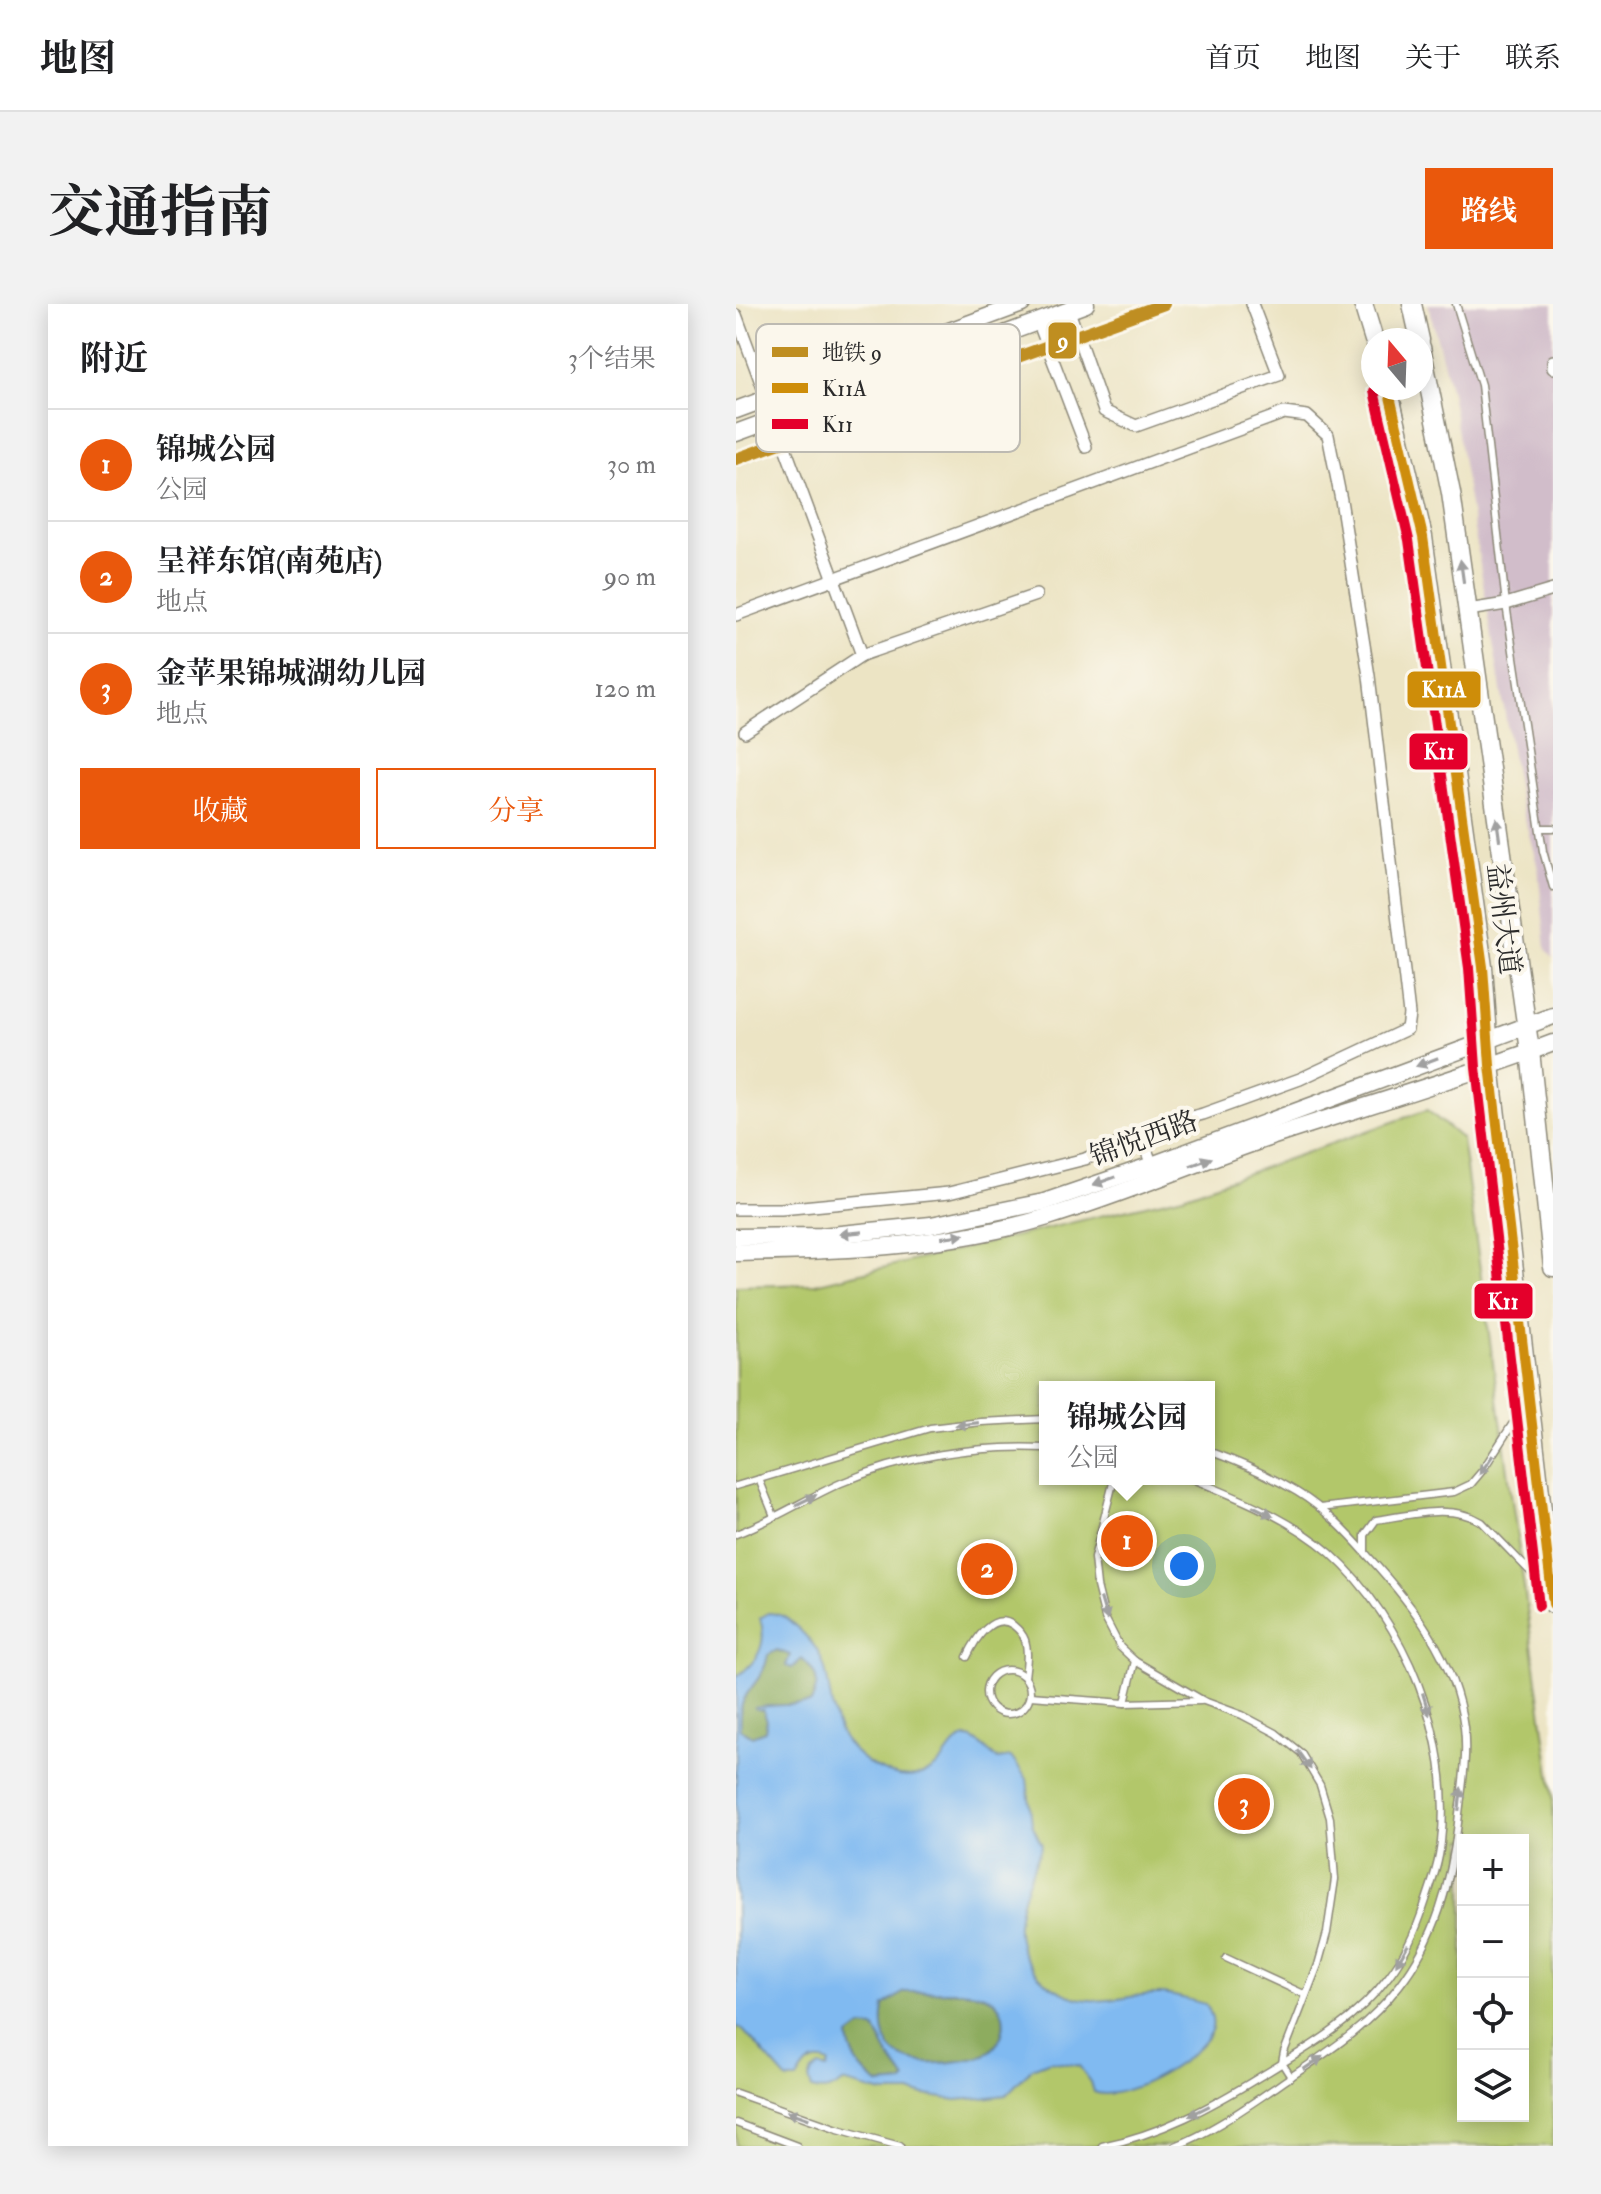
<!DOCTYPE html>
<html lang="zh">
<head>
<meta charset="utf-8">
<style>
	body { margin:0; font-family:"IM FELL Double Pica","Noto Serif SC",serif; background:#f2f2f2; color:#202124 }
	.controls { position:absolute; right:24px; bottom:24px; display:grid; overflow:hidden; border-radius:0px; box-shadow:0 4px 20px #0003 }
	.controls button { width:72px; height:72px; display:grid; place-items:center; padding:0; border:0; border-bottom:2px solid #e0e0e0; background:#fff; color:#202124; font:40px sans-serif }
	.compass { position:absolute; left:625px; top:24px; width:72px; height:72px; border-radius:50%; background:#fff; box-shadow:0 4px 20px #0003; rotate:341deg }
	.you { position:absolute; left:448px; top:1262px; width:28px; height:28px; margin:-20px; border:6px solid #fff; border-radius:50%; background:#1a73e8; box-shadow:0 0 0 12px #1a73e833 }
	.badge { display:grid; place-items:center; width:52px; height:52px; border-radius:50%; background:#ea580c; color:#fff; font-size:26px; font-weight:700 }
	.pin { position:absolute; translate:-50% -50%; border:4px solid #fff; box-shadow:0 2px 8px #0006 }
	.popup { position:absolute; left:303px; top:1077px; width:176px; height:104px; box-sizing:border-box; display:grid; place-content:center; border-radius:0px; background:#fff; filter:drop-shadow(0 2px 6px #0005); font-size:26px; white-space:nowrap; color:#757577 }
	.popup b { font-size:30px; color:#202124 }
	.popup::after { content:''; position:absolute; left:50%; top:100%; margin-left:-16px; border:16px solid transparent; border-top-color:#fff }
	.list { margin:0; padding:0; list-style:none }
	h2 { display:flex; justify-content:space-between; align-items:center; height:104px; margin:0; padding:0 32px; font-size:34px }
	h2 small { font-size:26px; font-weight:400; color:#757577 }
	.list li { display:grid; grid-template-columns:52px 1fr auto; gap:24px; align-items:center; box-sizing:border-box; height:112px; padding:0 32px; border-top:2px solid #e0e0e0 }
	.list b { display:block; font-size:30px; white-space:nowrap }
	.list p { margin:0; font-size:26px; white-space:nowrap; color:#757577 }
	.list em { font-size:26px; font-style:normal; color:#757577 }
	.actions { display:flex; gap:16px; padding:24px 32px }
	.actions a { flex:1; padding:18px 0; border:2px solid #ea580c; border-radius:0px; text-align:center; font-size:28px; color:#ea580c }
	.actions .main { background:#ea580c; color:#fff }
	.icon { flex:none; width:44px; height:44px; fill:none; stroke:currentColor; stroke-width:2; stroke-linecap:round; stroke-linejoin:round }
	.map { position:relative; flex:none; width:817px; height:1842px; overflow:hidden; border-radius:0px }
	header { display:flex; align-items:center; gap:48px; box-sizing:border-box; height:112px; padding:0 40px; background:#fff; border-bottom:2px solid #e0e0e0 }
	header strong { font-size:38px }
	nav { display:flex; gap:44px; margin-inline-start:auto; font-size:28px }
	.intro { display:flex; align-items:center; justify-content:space-between; box-sizing:border-box; height:192px; padding:0 48px }
	h1 { margin:0; font-size:56px }
	.button { padding:20px 36px; border-radius:0px; background:#ea580c; color:#fff; font-size:28px; font-weight:700 }
	main { display:flex; gap:48px; padding:0 48px }
	aside { flex:1; background:#fff; border-radius:0px; box-shadow:0 4px 20px #0003 }
	.map>svg:first-child { display:block }
</style>
</head>
<body>
<header>
<strong>地图</strong>
<nav><a>首页</a><a>地图</a><a>关于</a><a>联系</a></nav>
</header>
<div class="intro"><h1>交通指南</h1><a class="button">路线</a></div>
<main>
<aside>
<h2>附近<small>3个结果</small></h2>
<ul class="list">
<li><span class="badge">1</span><div><b>锦城公园</b><p>公园</p></div><em>30 m</em></li>
<li><span class="badge">2</span><div><b>呈祥东馆(南苑店)</b><p>地点</p></div><em>90 m</em></li>
<li><span class="badge">3</span><div><b>金苹果锦城湖幼儿园</b><p>地点</p></div><em>120 m</em></li>
</ul>
<div class="actions"><a class="main">收藏</a><a>分享</a></div>
</aside>
<div class="map">
<svg width="817" height="1842" viewBox="0 0 817 1842">
	<rect width="100%" height="100%" fill="#fbf7ec"/>
	<filter id="ink" filterUnits="userSpaceOnUse"><feTurbulence type="fractalNoise" baseFrequency=".0125" numOctaves="2"/><feDisplacementMap in="SourceGraphic" scale="16" xChannelSelector="R" yChannelSelector="G"/><feConvolveMatrix kernelMatrix="1 2 1 2 8 2 1 2 1" color-interpolation-filters="sRGB"/></filter>
	<filter id="wash" filterUnits="userSpaceOnUse"><feTurbulence type="fractalNoise" baseFrequency=".006" numOctaves="4" result="noise"/><feDisplacementMap in="SourceGraphic" scale="32" xChannelSelector="R" yChannelSelector="G"/><feGaussianBlur stdDeviation="1.8" result="paint"/><feColorMatrix in="noise" values="0 0 0 0 0 0 0 0 0 0 0 0 0 0 0 0 0 1.4 0 .05"/><feComposite in="paint" operator="in"/></filter>
	<g filter="url(#wash)">
		<rect width="100%" height="100%" fill="#ece4c4"/>
		<path fill="#d1bdca" d="M692 0H817V654L810 645 802 564 783 493 715 88Z"/>
		<path fill="#b2c76b" stroke="#6e794b" stroke-width="2" fill-rule="evenodd" d="M691 806 726 835 817 1492V1842H0V982L79 980 447 892ZM309 1083H473V1175H309ZM727 1536H787V1812H727Z"/>
		<g fill="#8dac5f" stroke="#5c6c45" stroke-width="2">
			<path d="M41 1346 54 1351 50 1361 59 1360 66 1355C82 1370 84 1378 75 1399 57 1402 38 1399 21 1405L27 1406 31 1416 29 1427 16 1432 4 1425C0 1384 26 1385 32 1351Z"/>
			<path d="M168 1688C188 1688 229 1685 248 1691 277 1701 272 1741 246 1752 233 1757 217 1758 203 1759 162 1761 141 1746 148 1702Z"/>
			<path d="M125 1723H138C144 1731 146 1739 151 1748 155 1757 164 1766 170 1776L168 1779 144 1781C126 1768 114 1754 113 1732Z"/>
		</g>
		<path fill="#80baf1" stroke="#56728e" stroke-width="2" fill-rule="evenodd" d="M33 1309C48 1310 53 1316 64 1326 70 1332 79 1341 83 1350 97 1376 91 1413 110 1438 132 1465 175 1489 205 1458 212 1450 219 1434 232 1434 241 1434 253 1449 262 1455L275 1453 291 1475 296 1520 306 1541C297 1565 285 1592 282 1618 279 1659 316 1693 354 1696 378 1699 398 1690 421 1690 437 1689 454 1697 470 1700 474 1707 478 1716 476 1724 467 1753 386 1800 358 1788L355 1778 343 1762 314 1757 296 1764 270 1791 247 1794 220 1796 176 1789H147L107 1778C97 1786 89 1789 76 1785L73 1775 76 1768 83 1763 91 1765 93 1759C75 1752 69 1762 61 1776H51L7 1726 0 1723V1373C22 1358 32 1340 24 1314ZM41 1346 54 1351 50 1362 56 1364 66 1355C83 1370 84 1379 75 1399 56 1402 37 1400 18 1404L27 1406 31 1416 29 1427 16 1432 4 1425C0 1384 26 1384 32 1351ZM168 1688C190 1688 227 1684 248 1691 277 1701 272 1741 246 1752 233 1757 217 1758 203 1759 163 1761 141 1746 148 1702ZM125 1723 138 1724C144 1732 146 1739 151 1748 155 1757 164 1765 170 1776L168 1779 144 1781C126 1769 114 1754 113 1732Z"/>
	</g>
	<g filter="url(#ink)">
		<g fill="none" stroke-linecap="round" stroke-linejoin="round">
			<defs>
				<g id="service">
					<path d="M720 0 745 81 770 300 807 547 817 583"/>
					<path d="M804 524H817"/>
					<path d="M23 1175 38 1212"/>
					<path d="M378 1175 358 1254 361 1282 369 1314 384 1343 399 1357 468 1397 506 1411 540 1429 565 1449 584 1481 594 1514 599 1575 591 1629 582 1661 548 1748 546 1759 555 1773"/>
					<path d="M0 1182 194 1124 245 1118 309 1115"/>
					<path d="M584 1204 718 1188 735 1180 746 1167 788 1102"/>
					<path d="M0 1230C36 1217 69 1195 105 1179 168 1152 240 1141 309 1144"/>
					<path d="M629 1248V1231L640 1216C674 1211 716 1199 746 1218L810 1284"/>
					<path d="M231 1353C239 1336 256 1307 277 1321 282 1325 287 1330 289 1336 293 1348 290 1362 289 1374"/>
					<circle cx="272" cy="1388" r="22"/>
					<path d="M294 1392 389 1399 465 1397"/>
					<path d="M389 1399 399 1357"/>
					<path d="M490 1654 570 1691"/>
					<path d="M0 1789 102 1825 164 1842"/>
					<path d="M0 1819 61 1842"/>
					<path d="M366 1842C425 1830 475 1803 525 1772 572 1744 620 1717 653 1672 669 1651 680 1627 688 1602 695 1581 703 1560 705 1538 717 1436 670 1317 594 1249 555 1215 503 1194 456 1175"/>
					<path d="M439 1842C476 1828 510 1803 543 1781 588 1750 629 1726 663 1682 700 1635 715 1578 722 1519 725 1488 732 1455 728 1423 719 1355 677 1301 632 1252 611 1228 589 1205 561 1188 533 1171 503 1158 473 1147"/>
				</g>
				<g id="minor">
					<path d="M333 7 368 107 400 122 543 71 516 0"/>
					<path d="M0 11 126 351 9 428"/>
					<path d="M302 17 350 143"/>
					<path d="M817 57V64"/>
					<path d="M732 306 770 300 817 286"/>
					<path d="M0 311 548 109 571 112 592 131 605 196 633 372 673 710 671 725 564 775 467 810 425 821 349 855 213 889 45 905H0"/>
					<path d="M126 351 300 291"/>
					<path d="M404 830 416 861"/>
				</g>
				<g id="secondary">
					<path d="M0 106 286 0"/>
					<path d="M0 129 350 0"/>
					<path d="M0 933 85 932 195 921 308 898 416 861 817 712"/>
					<path d="M0 949C104 947 212 943 312 913 388 890 461 858 535 833 629 802 725 774 817 739"/>
				</g>
				<g id="primary">
					<path d="M627 0 638 36"/>
					<path d="M676 0 684 36"/>
					<path d="M685 43 715 189 794 747 817 963"/>
					<path d="M652 84 687 233 747 663 754 761 817 1300"/>
				</g>
			</defs>
			<use href="#service" stroke="#8c8878" stroke-width="9"/>
			<use href="#minor" stroke="#8c8878" stroke-width="14"/>
			<use href="#secondary" stroke="#8c8878" stroke-width="19"/>
			<use href="#primary" stroke="#8c8878" stroke-width="21"/>
			<use href="#service" stroke="#fff" stroke-width="6"/>
			<use href="#minor" stroke="#fff" stroke-width="11"/>
			<use href="#secondary" stroke="#fff" stroke-width="16"/>
			<use href="#primary" stroke="#fff" stroke-width="18"/>
			<defs>
				<path id="bus-1" d="M652 84 687 233 747 663 754 761 817 1300"/>
				<path id="bus-2" d="M638 87 673 236 733 664 740 763 803 1302"/>
			</defs>
			<use href="#bus-1" stroke="#fbf7ec" stroke-width="16"/>
			<use href="#bus-2" stroke="#fbf7ec" stroke-width="16"/>
			<use href="#bus-1" stroke="#ce8d09" stroke-width="10"/>
			<use href="#bus-2" stroke="#e4002b" stroke-width="10"/>
			<defs>
				<path id="metro-1" d="M0 155 428 0"/>
			</defs>
			<use href="#metro-1" stroke="#fbf7ec" stroke-width="18"/>
			<use href="#metro-1" stroke="#bf8e20" stroke-width="12"/>
		</g>
		<defs><path id="oneway-solid" d="M-6-.8H1V-3.2L6.5 0L1 3.2V.8H-6Z" transform="scale(2)"/></defs>
		<g fill="#a0a0a0">
			<use href="#oneway-solid" transform="translate(726 267) rotate(-98)"/>
			<use href="#oneway-solid" transform="translate(762 525) rotate(-98)"/>
			<use href="#oneway-solid" transform="translate(691 758) rotate(159)"/>
			<use href="#oneway-solid" transform="translate(465 858) rotate(-20)"/>
			<use href="#oneway-solid" transform="translate(368 877) rotate(161)"/>
			<use href="#oneway-solid" transform="translate(115 929) rotate(175)"/>
			<use href="#oneway-solid" transform="translate(217 932) rotate(-8)"/>
			<use href="#oneway-solid" transform="translate(231 1120) rotate(173)"/>
			<use href="#oneway-solid" transform="translate(750 1161) rotate(125)"/>
			<use href="#oneway-solid" transform="translate(70 1196) rotate(-26)"/>
			<use href="#oneway-solid" transform="translate(527 1207) rotate(26)"/>
			<use href="#oneway-solid" transform="translate(368 1305) rotate(73)"/>
			<use href="#oneway-solid" transform="translate(690 1400) rotate(73)"/>
			<use href="#oneway-solid" transform="translate(568 1456) rotate(54)"/>
			<use href="#oneway-solid" transform="translate(724 1495) rotate(-84)"/>
			<use href="#oneway-solid" transform="translate(666 1651) rotate(121)"/>
			<use href="#oneway-solid" transform="translate(577 1759) rotate(-34)"/>
			<use href="#oneway-solid" transform="translate(463 1807) rotate(153)"/>
			<use href="#oneway-solid" transform="translate(62 1811) rotate(-161)"/>
		</g>
	</g>
	<g text-anchor="middle" dominant-baseline="central" stroke-width="8" stroke-linejoin="round" paint-order="stroke">
		<g font-size="28" fill="#2b2b2b" stroke="#fbf7ec">
			<text transform="translate(767 615) rotate(83)">益州大道</text>
			<text transform="translate(408 835) rotate(-20)">锦悦西路</text>
		</g>
	</g>
	<rect x="20" y="20" width="264" height="128" rx="12" fill="#fbf7ec" stroke="#bdbab2" stroke-width="2"/>
	<rect x="36" y="43" width="36" height="10" fill="#bf8e20"/>
	<rect x="36" y="79" width="36" height="10" fill="#ce8d09"/>
	<rect x="36" y="115" width="36" height="10" fill="#e4002b"/>
	<g font-size="22" fill="#2b2b2b">
		<text x="86" y="56">地铁 9</text>
		<text x="86" y="92">K11A</text>
		<text x="86" y="128">K11</text>
	</g>
	<g stroke="#fbf7ec" stroke-width="3">
		<rect x="311" y="17" width="31" height="39" rx="8" fill="#bf8e20"/>
		<rect x="670" y="366" width="76" height="39" rx="8" fill="#ce8d09"/>
		<rect x="672" y="428" width="61" height="39" rx="8" fill="#e4002b"/>
		<rect x="737" y="978" width="61" height="38" rx="8" fill="#e4002b"/>
	</g>
	<g font-size="22" text-anchor="middle" font-weight="bold" fill="#fff">
		<text x="327" y="44">9</text>
		<text x="708" y="393">K11A</text>
		<text x="703" y="455">K11</text>
		<text x="767" y="1005">K11</text>
	</g>
</svg>
<div class="controls">
<button>+</button>
<button>−</button>
<button><svg class="icon" aria-label="locate" viewBox="0 0 24 24"><circle cx="12" cy="12" r="6"/><path d="M12 2v4M12 18v4M2 12h4M18 12h4"/></svg></button>
<button><svg class="icon" aria-label="layers" viewBox="0 0 24 24"><path d="M12 4l9 5-9 5-9-5zM3 14l9 5 9-5"/></svg></button>
</div>
<svg class="compass" viewBox="-18 -18 36 36"><path d="M0-13l5 13h-10z" fill="#e53935"/><path d="M0 13l5-13h-10z" fill="#757577"/></svg>
<div class="you"></div>
<div class="pin badge" style="left:391px;top:1237px">1</div>
<div class="popup"><b>锦城公园</b>公园</div>
<div class="pin badge" style="left:251px;top:1265px">2</div>
<div class="pin badge" style="left:508px;top:1500px">3</div>
</div>
</main>
</body>
</html>
